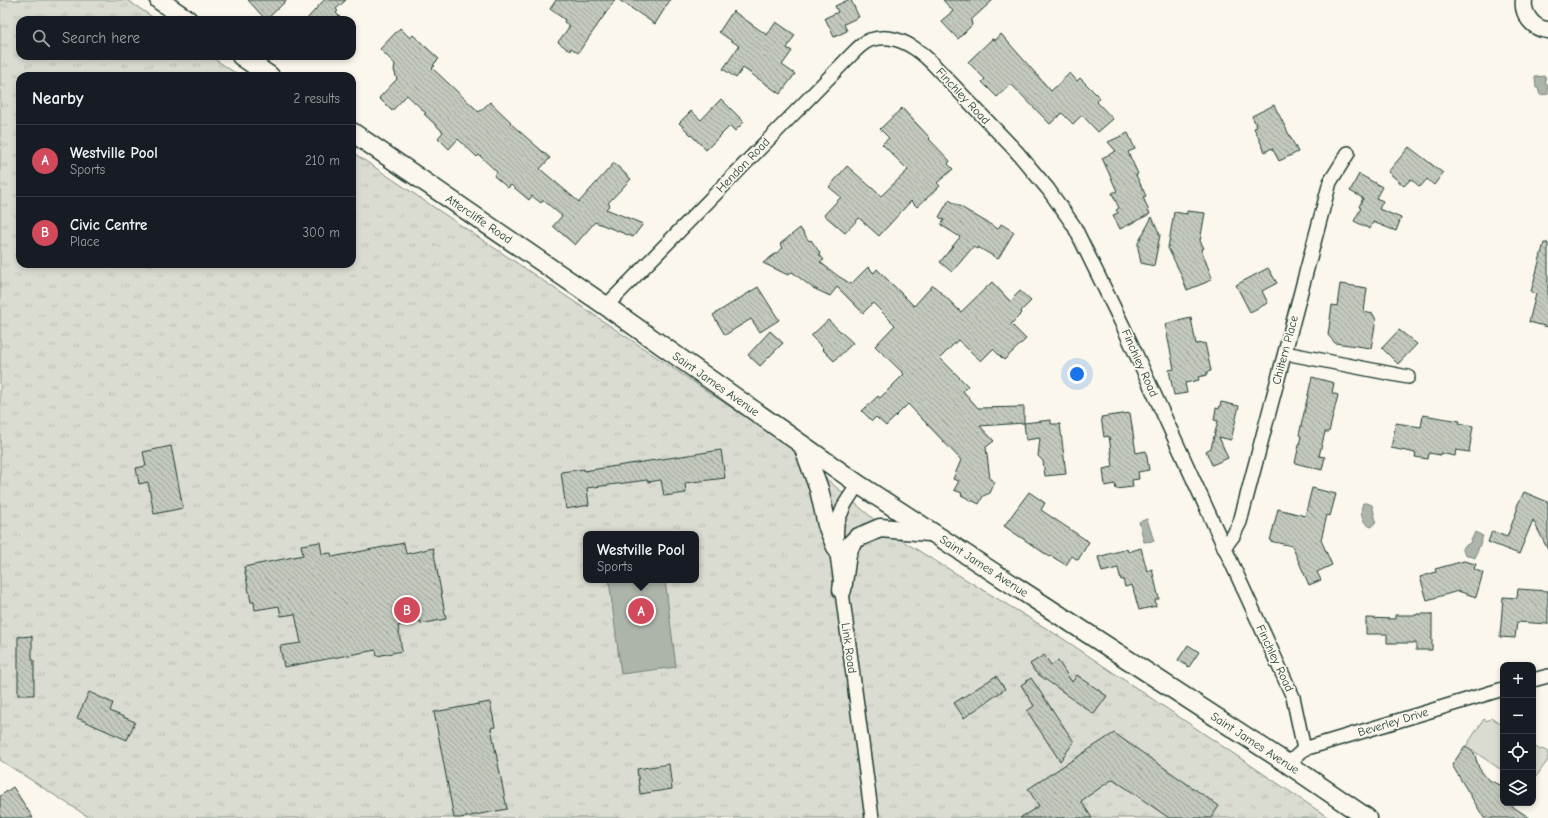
<!DOCTYPE html>
<html lang="en">
<head>
<meta charset="utf-8">
<style>
	body { margin:0; font-family:"Comic Neue",sans-serif; background:#242831; color:#f1f3f6 }
	.controls { position:absolute; right:12px; bottom:12px; display:grid; overflow:hidden; border-radius:8px; box-shadow:0 2px 6px #0003 }
	.controls button { width:36px; height:36px; display:grid; place-items:center; padding:0; border:0; border-bottom:1px solid #363941; background:#171b24; color:#f1f3f6; font:20px sans-serif }
	.you { position:absolute; left:1077px; top:374px; width:14px; height:14px; margin:-10px; border:3px solid #fff; border-radius:50%; background:#1a73e8; box-shadow:0 0 0 6px #1a73e833 }
	.badge { display:grid; place-items:center; width:26px; height:26px; border-radius:50%; background:#d1495b; color:#fff; font-size:13px; font-weight:700 }
	.pin { position:absolute; translate:-50% -50%; border:2px solid #fff; box-shadow:0 1px 4px #0006 }
	.popup { position:absolute; left:583px; top:531px; width:116px; height:52px; box-sizing:border-box; display:grid; place-content:center; border-radius:8px; background:#171b24; filter:drop-shadow(0 1px 3px #0005); font-size:13px; white-space:nowrap; color:#9ea1a6 }
	.popup b { font-size:15px; color:#f1f3f6 }
	.popup::after { content:''; position:absolute; left:50%; top:100%; margin-left:-8px; border:8px solid transparent; border-top-color:#171b24 }
	.list { margin:0; padding:0; list-style:none }
	h2 { display:flex; justify-content:space-between; align-items:center; height:52px; margin:0; padding:0 16px; font-size:17px }
	h2 small { font-size:13px; font-weight:400; color:#9ea1a6 }
	.list li { display:grid; grid-template-columns:26px 1fr auto; gap:12px; align-items:center; box-sizing:border-box; height:72px; padding:0 16px; border-top:1px solid #363941 }
	.list b { display:block; font-size:15px; white-space:nowrap }
	.list p { margin:0; font-size:13px; white-space:nowrap; color:#9ea1a6 }
	.list em { font-size:13px; font-style:normal; color:#9ea1a6 }
	.icon { flex:none; width:22px; height:22px; fill:none; stroke:currentColor; stroke-width:2; stroke-linecap:round; stroke-linejoin:round }
	.map { position:relative; flex:none; width:1548px; height:818px; overflow:hidden }
	.search { position:absolute; background:#171b24; box-shadow:0 2px 6px #0003; left:16px; top:16px; width:340px; height:44px; display:flex; align-items:center; gap:10px; box-sizing:border-box; padding:0 14px; border-radius:12px; color:#9ea1a6; font-size:15px }
	.panel { position:absolute; background:#171b24; box-shadow:0 2px 6px #0003; left:16px; top:72px; width:340px; height:196px; border-radius:12px }
	.map>svg:first-child { display:block }
</style>
</head>
<body>
<div class="map">
<svg width="1548" height="818" viewBox="0 0 1548 818">
	<defs>
		<pattern id="park-tufts" width="24" height="20" patternUnits="userSpaceOnUse"><rect width="24" height="20" fill="#dbdcd1"/><path d="M3 7l-1-3M5 7V3M7 7l1-3M15 17l-1-3M17 17v-4M19 17l1-3" fill="none" stroke="#bcbeb4"/></pattern>
		<pattern id="building-back-hatch" width="6" height="6" patternUnits="userSpaceOnUse"><rect width="6" height="6" fill="#c4c9be"/><path d="M-1 5l2 2M0 0l6 6M5-1l2 2" fill="none" stroke="#9fa49b"/></pattern>
	</defs>
	<rect width="100%" height="100%" fill="#fbf7ec"/>
	<filter id="ink" filterUnits="userSpaceOnUse"><feTurbulence type="fractalNoise" baseFrequency=".025" numOctaves="2"/><feDisplacementMap in="SourceGraphic" scale="8" xChannelSelector="R" yChannelSelector="G"/><feConvolveMatrix kernelMatrix="1 2 1 2 8 2 1 2 1" color-interpolation-filters="sRGB"/></filter>
	<g filter="url(#ink)">
		<g fill="#dbdcd1" stroke="#7d8c82">
			<path d="M1492 718 1503 725V771L1466 746 1484 719 1487 721Z"/>
			<path d="M1533 745 1540 750 1542 749 1548 752V760L1533 781Z"/>
		</g>
		<path fill="url(#park-tufts)" stroke="#7d8c82" fill-rule="evenodd" d="M0 0H127L157 20H20V56H210L240 76H20V264H352V152L787 445 891 534 1062 638 1329 818H90L0 760ZM586 534H696V580H586Z"/>
		<g fill="#adb4aa" stroke="#74847b">
			<path d="M1545 76 1546 85H1548V94L1540 95 1538 88H1536L1535 77Z"/>
			<path d="M1363 503H1366L1372 505 1376 521 1372 527C1362 525 1359 512 1363 503Z"/>
			<path d="M1147 519 1154 541 1144 542 1139 522Z"/>
			<path d="M1475 532 1483 536 1475 558 1465 554 1462 548 1470 543Z"/>
			<path d="M609 580H665L676 667 621 674Z"/>
		</g>
		<g fill="url(#building-back-hatch)" stroke="#1f3d34">
			<path d="M248 0H287L266 20Z"/>
			<path d="M324 0H346L336 9 338 11 336 13 343 20H306Z"/>
			<path d="M556 0H615L578 53 571 48 570 51 558 42 570 26 564 22 565 20 550 9Z"/>
			<path d="M619 0H670L655 24Z"/>
			<path d="M848 0H851L859 17 844 24 847 31 834 37 825 18 838 12 835 6Z"/>
			<path d="M943 0H993L971 20 972 25 958 39 941 21 953 11Z"/>
			<path d="M733 11 767 35 776 22 795 35 787 48 792 51 782 65 795 74 780 94 743 68 736 78 723 69 739 46 719 32Z"/>
			<path d="M400 28 410 38 413 35 439 59 433 65 435 66 432 68 479 112 490 102 511 122 510 123 550 158 540 169 579 202 614 163 631 179 608 203 610 205 606 209 643 224 633 237 595 222 575 245 553 226 562 216 543 200 541 203 532 196 529 200 511 185 508 188 494 176 497 172 479 155 477 157 458 139 449 149 438 138 443 132 424 114 426 113 407 95 392 111 379 98 397 79 394 70 395 64 380 49Z"/>
			<path d="M1001 34 1051 91 1070 73 1077 81 1080 78 1100 98 1096 101 1113 119 1098 132 1082 115 1073 124 1062 113 1050 124 1012 85H1010L997 97 982 82 985 79 968 62 992 39 996 40Z"/>
			<path d="M721 99 744 122 735 131 730 126 706 150 679 123 691 111 701 120Z"/>
			<path d="M1274 105 1298 152 1279 161 1272 148 1265 152 1254 128 1257 127 1252 116Z"/>
			<path d="M902 108 930 138 929 139 950 161 948 164 953 169 937 183 940 186 917 207 911 201 879 236 859 218 845 233 824 215 841 197 829 187 847 166 881 196 908 170 882 144 889 138 880 129Z"/>
			<path d="M1128 133 1135 149 1128 152 1138 174 1136 175 1146 196 1143 197 1150 214 1120 229 1113 215 1118 213 1116 210 1119 208 1112 193 1117 191 1102 158 1116 151 1108 142Z"/>
			<path d="M1409 147 1443 173 1434 185 1427 179 1420 187 1411 179 1404 186 1388 172Z"/>
			<path d="M1359 174 1382 187 1376 198 1383 201 1379 209 1401 218 1396 231 1373 222 1370 229 1354 221 1361 208 1359 207 1363 198 1350 191Z"/>
			<path d="M949 200 998 229 1001 224 1014 232 998 259 978 247 977 249 973 247 952 272 940 262 960 237 941 225 944 220 939 217Z"/>
			<path d="M1187 211 1205 213 1200 241 1204 248 1201 249 1212 278 1207 282 1187 290 1180 272 1168 248 1174 212 1187 214Z"/>
			<path d="M1152 217 1160 235 1154 266 1141 263 1138 248V243Z"/>
			<path d="M800 228 809 241 811 240 820 253 819 254 824 260 820 262 838 276 851 284 868 267 874 273 877 269 914 306 933 285 961 312 992 282 1010 301 1020 291 1031 301 1021 311 1022 313 1011 324 1026 339 1004 360 993 349 981 361 958 340 940 358 968 386 963 391 978 408 1024 407V423L980 426 994 441 986 447 990 479 995 482 990 493 983 496 979 504 961 495 962 493 954 490 959 481 953 479 961 460 908 404 886 426 876 417 872 421 862 411 878 396 880 398 904 374 875 346 895 325 873 303 863 313 837 287 830 296 813 288 792 272 788 275 763 263 783 248 780 244Z"/>
			<path d="M1544 243H1548V327L1529 322 1536 294 1531 292Z"/>
			<path d="M1268 268 1277 283 1262 291 1268 303 1250 312 1236 285Z"/>
			<path d="M1340 284 1367 288 1364 312 1373 314 1376 320 1371 348 1335 343 1328 335 1332 305 1337 306Z"/>
			<path d="M758 287 779 320 760 332 751 319 725 335 713 315Z"/>
			<path d="M1191 318 1196 344 1205 343 1211 371 1207 372V375L1198 377 1199 380 1185 383 1187 393 1174 395 1169 370 1174 369 1165 324Z"/>
			<path d="M828 320 853 343 834 361 822 349 823 348 811 336Z"/>
			<path d="M1399 330 1417 344 1398 364 1382 348Z"/>
			<path d="M770 331 783 343 760 366 748 355Z"/>
			<path d="M1312 377 1334 383 1332 393 1338 395 1329 432H1325L1319 456 1325 457 1322 470 1295 463 1301 436 1299 435Z"/>
			<path d="M1221 402 1239 406 1231 440 1219 437 1228 458 1212 465 1206 451 1211 448 1218 421 1214 420 1216 408 1219 409Z"/>
			<path d="M1130 413 1136 453 1146 451 1149 470 1138 472 1139 479 1132 480 1133 487 1116 489 1115 484 1105 486 1103 469 1113 467 1109 436 1104 437 1101 417Z"/>
			<path d="M1423 415 1460 421 1459 423 1473 426 1469 452 1456 450 1455 456 1440 453V455L1429 453 1428 459 1415 457 1416 453 1391 448 1396 423 1421 427Z"/>
			<path d="M1051 420V424H1060L1066 474 1045 476 1043 461 1038 456 1040 438 1026 440 1024 423Z"/>
			<path d="M171 446 183 508 154 514 148 482 139 484 136 468 146 466 143 452Z"/>
			<path d="M721 450 725 478 685 483 686 493 664 496 661 480 648 482 647 480 587 488 589 505 566 509 561 472 584 469V471Z"/>
			<path d="M1312 488 1336 494 1330 516 1327 515 1321 540 1332 565 1317 572 1321 580 1309 585 1292 546 1270 541 1278 509 1305 516Z"/>
			<path d="M1029 492 1045 503 1041 510 1089 542 1078 560 1072 556 1066 565 1051 556 1050 557 1004 526Z"/>
			<path d="M1524 492 1548 502V550L1533 520 1519 554 1488 542 1492 531 1507 537 1517 510V506Z"/>
			<path d="M320 542 322 554 331 553 332 557 404 543 406 554 433 548 446 619 421 624V621L398 626 402 651 377 656 376 650 284 667 280 646 301 643 295 614 281 616 279 606 255 610 254 602H251L244 567 303 555 301 545Z"/>
			<path d="M1141 548 1147 571 1152 569 1159 599 1155 600 1156 606 1139 610 1132 585 1125 587 1123 579 1121 580 1118 568 1102 572 1098 557 1127 549 1128 552Z"/>
			<path d="M1464 561 1476 564 1474 569 1483 573 1476 597 1458 591 1427 600 1420 577 1436 572 1435 569Z"/>
			<path d="M1518 589 1548 591V624L1517 622 1515 638 1500 637 1503 597 1517 598Z"/>
			<path d="M1417 614H1432V650H1416V643H1387V634H1366V618L1395 619V615H1417Z"/>
			<path d="M32 636V660H34V695H18V637Z"/>
			<path d="M1188 645 1199 652 1189 667 1178 660Z"/>
			<path d="M1044 655 1051 665 1058 661 1072 682 1077 675 1107 696 1094 714 1035 672 1030 664Z"/>
			<path d="M996 676 1005 689 964 718 954 703Z"/>
			<path d="M1031 678 1074 742 1060 761 1027 711 1034 706 1021 685Z"/>
			<path d="M89 692 113 703 110 711 135 722 127 740 77 718Z"/>
			<path d="M490 702 495 727 491 728 507 809 460 818H454L434 712Z"/>
			<path d="M1114 733 1219 806 1211 818H1169L1113 779 1081 801 1092 818H1020L1039 806 1028 789Z"/>
			<path d="M1465 746 1474 753 1479 768 1485 776 1491 781 1503 786V803H1507L1530 818H1484L1452 765Z"/>
			<path d="M669 764 672 789 640 794 637 769Z"/>
			<path d="M13 787 33 818H0V796Z"/>
		</g>
		<g fill="none" stroke-linecap="round" stroke-linejoin="round">
			<defs>
				<g id="minor">
					<path d="M606 306 855 51C859 47 865 42 870 40 894 32 916 47 932 63L1016 151 1048 189 1074 226 1123 326 1293 697 1304 749"/>
					<path d="M1285 353 1408 377"/>
					<path d="M858 484 845 504 837 523 836 547 872 818"/>
					<path d="M1224 548 1233 536 1240 522 1330 182 1348 153"/>
					<path d="M1533 680 1548 676"/>
					<path d="M1288 764 1304 749 1503 689"/>
				</g>
				<path id="tertiary" d="M1524 0C1522 14 1533 29 1548 30"/>
				<g id="secondary">
					<path d="M159 0 188 20"/>
					<path d="M241 56 270 76"/>
					<path d="M352 132 606 306 858 484 1288 764 1367 818"/>
					<path d="M803 446 819 489 827 525 836 547"/>
					<path d="M842 590 847 554 851 544 857 538 880 528 929 532"/>
				</g>
			</defs>
			<use href="#minor" stroke="#1f3d34" stroke-width="16"/>
			<use href="#tertiary" stroke="#1f3d34" stroke-width="19"/>
			<use href="#secondary" stroke="#1f3d34" stroke-width="21"/>
			<use href="#minor" stroke="#fbf7ec" stroke-width="13"/>
			<use href="#tertiary" stroke="#fbf7ec" stroke-width="16"/>
			<use href="#secondary" stroke="#fbf7ec" stroke-width="18"/>
		</g>
	</g>
	<g text-anchor="middle" dominant-baseline="central" stroke-width="3.5" stroke-linejoin="round" paint-order="stroke">
		<g font-size="12" fill="#1f3d34" stroke="#fbf7ec">
			<text transform="translate(963 96) rotate(47)">Finchley Road</text>
			<text transform="translate(743 165) rotate(-46)">Hendon Road</text>
			<text transform="translate(479 219) rotate(34)">Attercliffe Road</text>
			<text transform="translate(1285 350) rotate(-75)">Chiltern Place</text>
			<text transform="translate(1140 363) rotate(66)">Finchley Road</text>
			<text transform="translate(716 384) rotate(35)">Saint James Avenue</text>
			<text transform="translate(984 566) rotate(33)">Saint James Avenue</text>
			<text transform="translate(849 648) rotate(82)">Link Road</text>
			<text transform="translate(1275 658) rotate(65)">Finchley Road</text>
			<text transform="translate(1393 722) rotate(-17)">Beverley Drive</text>
			<text transform="translate(1255 743) rotate(33)">Saint James Avenue</text>
		</g>
	</g>
</svg>
<div class="controls">
<button>+</button>
<button>−</button>
<button><svg class="icon" aria-label="locate" viewBox="0 0 24 24"><circle cx="12" cy="12" r="6"/><path d="M12 2v4M12 18v4M2 12h4M18 12h4"/></svg></button>
<button><svg class="icon" aria-label="layers" viewBox="0 0 24 24"><path d="M12 4l9 5-9 5-9-5zM3 14l9 5 9-5"/></svg></button>
</div>
<div class="you"></div>
<div class="pin badge" style="left:641px;top:611px">A</div>
<div class="popup"><b>Westville Pool</b>Sports</div>
<div class="pin badge" style="left:407px;top:610px">B</div>
<div class="search"><svg class="icon" aria-label="search" viewBox="0 0 24 24"><circle cx="10" cy="10" r="6"/><path d="M15 15l6 6"/></svg>Search here</div>
<section class="panel">
<h2>Nearby<small>2 results</small></h2>
<ul class="list">
<li><span class="badge">A</span><div><b>Westville Pool</b><p>Sports</p></div><em>210 m</em></li>
<li><span class="badge">B</span><div><b>Civic Centre</b><p>Place</p></div><em>300 m</em></li>
</ul>
</section>
</div>
</body>
</html>
